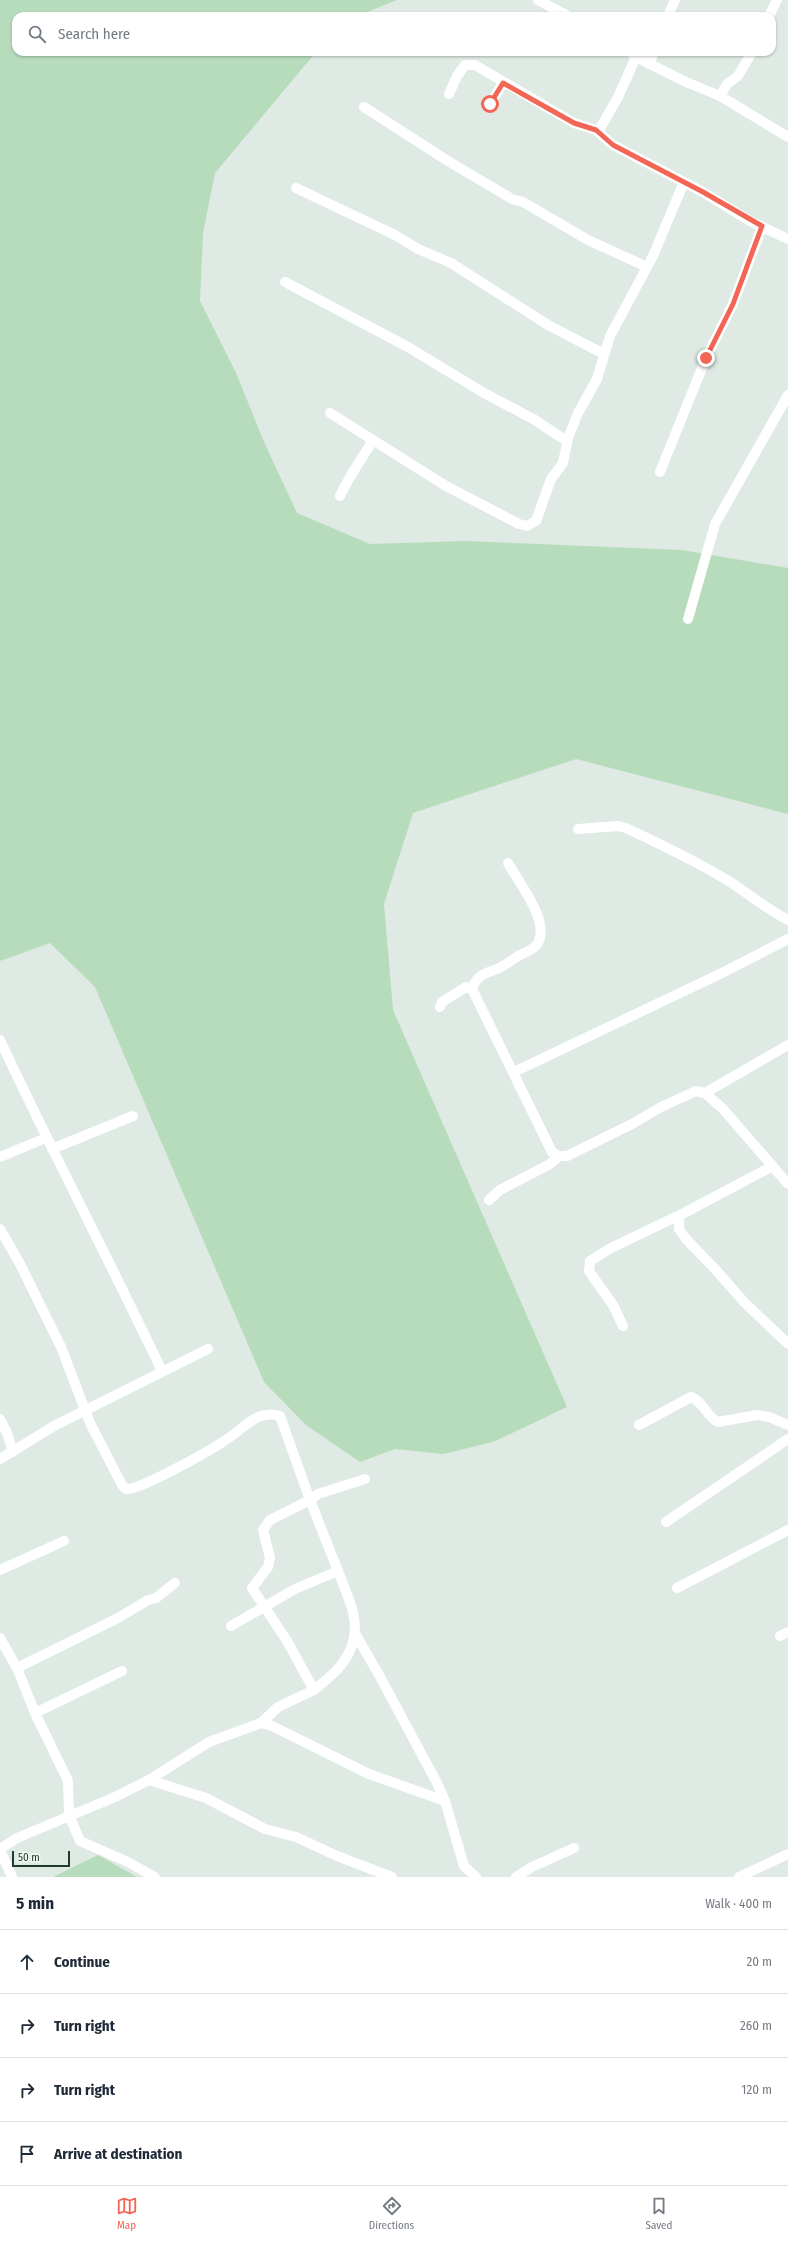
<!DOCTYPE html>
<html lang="en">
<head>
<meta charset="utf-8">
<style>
	body { margin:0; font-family:"Fira Sans Condensed",sans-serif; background:#f2f2f3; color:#1f2937 }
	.scale { position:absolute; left:12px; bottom:10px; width:58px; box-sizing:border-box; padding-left:4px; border:2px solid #203a2f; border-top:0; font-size:11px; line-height:14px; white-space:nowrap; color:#203a2f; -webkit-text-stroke:3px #eff7f2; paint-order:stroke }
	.stop { position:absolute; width:12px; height:12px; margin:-9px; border:3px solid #f36554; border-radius:50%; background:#fff }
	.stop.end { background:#f36554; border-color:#fff; box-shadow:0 1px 4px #0008 }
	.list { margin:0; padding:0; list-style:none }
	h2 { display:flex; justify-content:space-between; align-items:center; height:52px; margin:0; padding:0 16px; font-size:17px }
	h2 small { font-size:13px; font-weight:400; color:#747a83 }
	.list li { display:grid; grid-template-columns:26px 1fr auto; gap:12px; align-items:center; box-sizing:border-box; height:64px; padding:0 16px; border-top:1px solid #e0e1e3 }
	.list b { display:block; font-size:15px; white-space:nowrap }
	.list em { font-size:13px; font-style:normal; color:#747a83 }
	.icon { flex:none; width:22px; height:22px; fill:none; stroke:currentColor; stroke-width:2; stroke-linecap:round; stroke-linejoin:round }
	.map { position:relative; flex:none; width:788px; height:1877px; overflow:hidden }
	.search { position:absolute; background:#fff; box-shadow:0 1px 3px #0004; left:12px; right:12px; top:12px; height:44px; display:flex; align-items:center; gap:10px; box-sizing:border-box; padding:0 14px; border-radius:12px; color:#747a83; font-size:15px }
	.sheet { height:308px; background:#fff }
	nav { display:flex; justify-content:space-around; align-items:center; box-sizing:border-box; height:56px; border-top:1px solid #e0e1e3; background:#fff; font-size:11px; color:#747a83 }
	nav a { display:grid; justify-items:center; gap:2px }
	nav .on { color:#f36554 }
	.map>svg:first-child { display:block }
</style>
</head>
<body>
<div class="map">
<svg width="788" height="1877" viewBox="0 0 788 1877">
	<rect width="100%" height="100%" fill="#deeae3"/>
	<g fill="#b7dcbc">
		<path d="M0 0H397L357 16H16V52H316L215 173 203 233 200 301 237 375 264 442 297 513 370 544 465 541 682 550 788 568V814L576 759 413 813 384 904 393 1010 567 1407 493 1442 443 1454 395 1449 360 1462 306 1425 264 1382 95 987 50 943 0 961Z"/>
		<path d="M98 1855 137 1877H53Z"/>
	</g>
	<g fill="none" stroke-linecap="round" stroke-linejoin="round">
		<g stroke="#fff" stroke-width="10">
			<path d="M538 0 568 16"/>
			<path d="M668 16 675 0"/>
			<path d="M769 16 777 0"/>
			<path d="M630 52 636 57 686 82 720 96 788 137"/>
			<path d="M649 64 654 52"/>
			<path d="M449 94 457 76 465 65H475L574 123 596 130 613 145 703 192 750 221 788 239"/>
			<path d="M720 96 727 84 738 76 752 52"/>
			<path d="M490 104 503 83"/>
			<path d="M364 107 448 161 512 199 523 202 588 240 647 267"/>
			<path d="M598 132 618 97 636 57"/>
			<path d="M296 188 395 235 418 249 451 263 548 325 604 354"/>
			<path d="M285 282 408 347 484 393 535 420 562 438H568"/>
			<path d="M330 413 446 486 519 524 527 526 536 521 551 479 563 463 568 438 578 413 597 379 610 336 653 256 684 182"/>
			<path d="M660 472 706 358 733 304 762 227"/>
			<path d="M340 496C349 476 362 459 373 440"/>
			<path d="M688 619 715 524 788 395"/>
			<path d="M578 829 618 826 626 828C660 844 694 860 727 880 748 893 766 909 788 920"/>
			<path d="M472 989C476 976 485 973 497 969 504 966 511 961 518 956 524 953 534 950 538 943 550 921 519 883 508 863"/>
			<path d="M440 1007 442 1002 466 987 472 989 552 1152 559 1156H567L632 1124 661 1107 696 1091 705 1093 723 1109 788 1184"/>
			<path d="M0 1040C52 1151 109 1260 162 1371"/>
			<path d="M514 1072 724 972 788 939"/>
			<path d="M705 1093 788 1045"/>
			<path d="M52 1149 133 1116"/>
			<path d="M0 1157 46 1138"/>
			<path d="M489 1200 500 1190 550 1164 559 1156"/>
			<path d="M679 1216V1229L686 1239 716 1270 744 1302 788 1344"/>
			<path d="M0 1229 20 1264 61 1347 90 1423 122 1485 126 1489C141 1490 215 1448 230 1437 246 1426 259 1409 280 1416L310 1500 270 1520 263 1530 270 1558 268 1567 252 1588 287 1641 314 1690 278 1707 261 1723 209 1742 149 1780 115 1797 17 1838 0 1849"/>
			<path d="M623 1326 613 1305 589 1271 590 1261 611 1248 686 1212 771 1167"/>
			<path d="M0 1419 7 1433 13 1452"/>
			<path d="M639 1425 691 1397C703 1401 707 1417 718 1422L757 1415 769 1417 788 1425"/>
			<path d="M0 1459 54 1426 208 1349"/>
			<path d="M666 1522 788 1439"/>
			<path d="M0 1570 64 1541"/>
			<path d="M338 1571 310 1500 318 1494 365 1479"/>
			<path d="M677 1588 788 1530"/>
			<path d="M231 1626 295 1589 338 1571C351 1605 367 1633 341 1665 334 1675 323 1682 314 1690"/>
			<path d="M356 1635 379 1675 436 1781 445 1801 464 1866 476 1877"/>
			<path d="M780 1636 788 1632"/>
			<path d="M0 1638 17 1668"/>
			<path d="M122 1671 35 1713 68 1781 69 1815 80 1841 128 1862 155 1877"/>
			<path d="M35 1713 17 1668 118 1618 148 1600 156 1598 175 1583"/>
			<path d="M261 1723 270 1725 369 1774 445 1801"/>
			<path d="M149 1780 206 1798 265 1829 296 1837 337 1856 392 1877"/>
			<path d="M0 1850 12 1877"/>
			<path d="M516 1877 532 1867 574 1848"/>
			<path d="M739 1877 788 1854"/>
		</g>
	</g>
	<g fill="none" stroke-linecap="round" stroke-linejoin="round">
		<path stroke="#f36554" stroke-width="5" d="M490 104 503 83 574 123 596 130 613 145 703 192 762 226 733 304 706 358"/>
	</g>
</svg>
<div class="scale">50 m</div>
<div class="stop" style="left:490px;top:104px"></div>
<div class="stop end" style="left:706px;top:358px"></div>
<div class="search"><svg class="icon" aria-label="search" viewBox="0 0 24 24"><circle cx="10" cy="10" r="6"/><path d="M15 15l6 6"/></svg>Search here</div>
</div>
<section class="sheet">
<h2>5 min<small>Walk · 400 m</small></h2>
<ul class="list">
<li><svg class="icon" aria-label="ahead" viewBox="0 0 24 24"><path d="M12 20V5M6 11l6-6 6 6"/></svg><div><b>Continue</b></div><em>20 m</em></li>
<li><svg class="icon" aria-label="right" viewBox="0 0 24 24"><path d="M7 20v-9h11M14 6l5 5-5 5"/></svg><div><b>Turn right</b></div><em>260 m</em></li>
<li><svg class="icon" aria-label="right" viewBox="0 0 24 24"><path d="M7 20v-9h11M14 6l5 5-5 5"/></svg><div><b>Turn right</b></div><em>120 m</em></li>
<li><svg class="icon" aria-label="arrive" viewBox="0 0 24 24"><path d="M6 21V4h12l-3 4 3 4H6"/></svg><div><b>Arrive at destination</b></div></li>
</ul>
</section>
<nav>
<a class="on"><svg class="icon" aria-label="map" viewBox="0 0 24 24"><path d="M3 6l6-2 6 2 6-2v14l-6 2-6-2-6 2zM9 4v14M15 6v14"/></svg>Map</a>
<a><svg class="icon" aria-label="directions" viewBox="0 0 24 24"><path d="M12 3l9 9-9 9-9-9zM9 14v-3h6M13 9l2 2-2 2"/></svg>Directions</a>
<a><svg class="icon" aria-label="saved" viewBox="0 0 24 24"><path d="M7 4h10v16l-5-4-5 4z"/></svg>Saved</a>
</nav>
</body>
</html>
